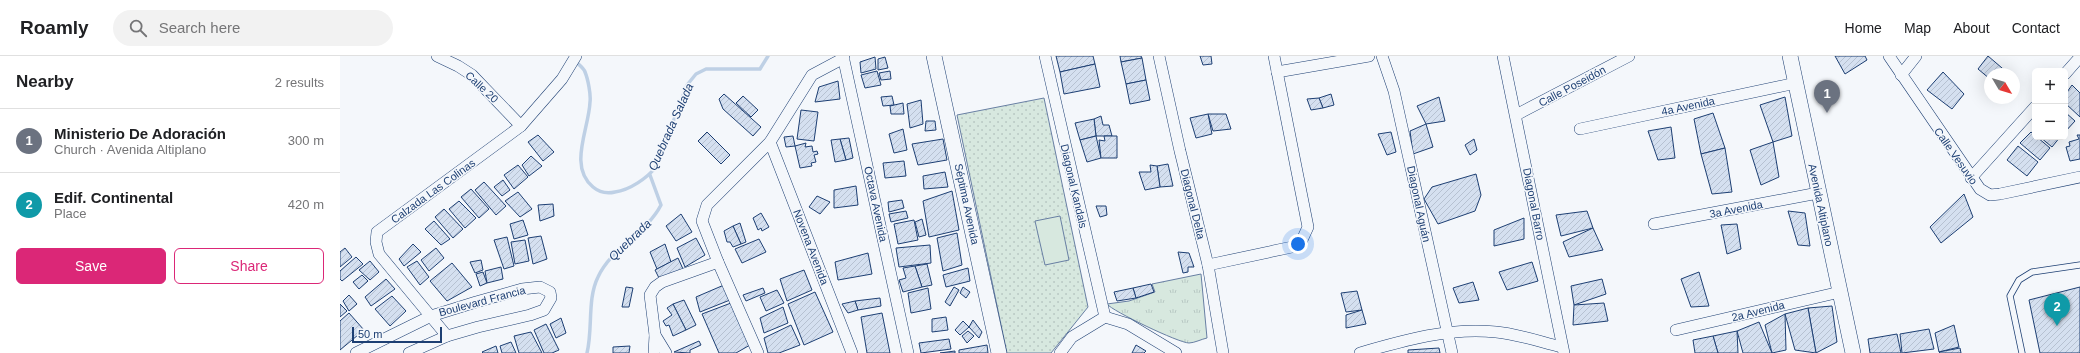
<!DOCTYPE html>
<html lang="en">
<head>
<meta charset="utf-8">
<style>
	body { margin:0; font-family:Arial,sans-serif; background:#f2f2f2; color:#202124 }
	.controls { position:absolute; right:12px; top:12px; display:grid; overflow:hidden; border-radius:6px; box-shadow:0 4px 16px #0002 }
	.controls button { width:36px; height:36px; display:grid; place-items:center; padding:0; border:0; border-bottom:1px solid #e0e0e0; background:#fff; color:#202124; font:20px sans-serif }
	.compass { position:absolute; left:1644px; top:12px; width:36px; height:36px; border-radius:50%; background:#fff; box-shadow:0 4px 16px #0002; rotate:128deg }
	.scale { position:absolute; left:12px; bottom:10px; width:90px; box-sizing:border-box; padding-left:4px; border:2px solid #1d3f73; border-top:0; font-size:11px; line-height:14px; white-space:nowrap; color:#1d3f73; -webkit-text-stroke:3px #f4f7fb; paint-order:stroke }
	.you { position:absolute; left:958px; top:188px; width:14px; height:14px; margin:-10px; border:3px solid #fff; border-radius:50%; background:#1a73e8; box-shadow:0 0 0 6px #1a73e833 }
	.badge { display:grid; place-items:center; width:26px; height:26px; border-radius:50%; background:#db2777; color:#fff; font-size:13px; font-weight:700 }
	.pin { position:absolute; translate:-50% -33px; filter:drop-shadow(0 1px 2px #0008) }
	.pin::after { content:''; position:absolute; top:21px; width:14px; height:12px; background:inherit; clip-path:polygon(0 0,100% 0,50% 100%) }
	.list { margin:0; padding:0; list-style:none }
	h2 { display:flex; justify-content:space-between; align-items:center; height:52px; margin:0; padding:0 16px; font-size:17px }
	h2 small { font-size:13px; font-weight:400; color:#757577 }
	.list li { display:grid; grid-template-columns:26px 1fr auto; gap:12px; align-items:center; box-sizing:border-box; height:64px; padding:0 16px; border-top:1px solid #e0e0e0 }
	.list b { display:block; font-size:15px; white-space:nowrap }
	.list p { margin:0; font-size:13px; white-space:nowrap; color:#757577 }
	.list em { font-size:13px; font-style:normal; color:#757577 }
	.actions { display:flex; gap:8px; padding:12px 16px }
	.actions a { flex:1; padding:9px 0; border:1px solid #db2777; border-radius:6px; text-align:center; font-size:14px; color:#db2777 }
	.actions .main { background:#db2777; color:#fff }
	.icon { flex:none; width:22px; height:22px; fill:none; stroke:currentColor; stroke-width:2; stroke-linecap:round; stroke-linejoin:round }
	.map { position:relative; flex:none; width:1740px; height:297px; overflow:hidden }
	header { display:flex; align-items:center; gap:24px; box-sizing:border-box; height:56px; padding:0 20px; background:#fff; border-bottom:1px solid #e0e0e0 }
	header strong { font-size:19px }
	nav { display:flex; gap:22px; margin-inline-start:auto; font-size:14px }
	.search { width:280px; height:36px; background:#f2f2f2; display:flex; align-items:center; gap:10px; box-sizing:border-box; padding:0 14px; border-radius:22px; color:#757577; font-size:15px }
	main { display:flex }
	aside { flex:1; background:#fff }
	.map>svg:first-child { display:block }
</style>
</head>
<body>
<header>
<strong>Roamly</strong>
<div class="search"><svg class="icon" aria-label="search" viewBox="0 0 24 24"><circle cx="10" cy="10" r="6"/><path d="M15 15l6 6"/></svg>Search here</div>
<nav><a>Home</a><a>Map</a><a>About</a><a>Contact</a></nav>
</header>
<main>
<aside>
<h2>Nearby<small>2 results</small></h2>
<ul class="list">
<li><span class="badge" style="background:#6b7280">1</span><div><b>Ministerio De Adoración</b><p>Church · Avenida Altiplano</p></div><em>300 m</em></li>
<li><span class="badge" style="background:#0f9aa8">2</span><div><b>Edif. Continental</b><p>Place</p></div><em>420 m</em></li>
</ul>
<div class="actions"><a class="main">Save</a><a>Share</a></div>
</aside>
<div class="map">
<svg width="1740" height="297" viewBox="0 0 1740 297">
	<defs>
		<pattern id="grass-tufts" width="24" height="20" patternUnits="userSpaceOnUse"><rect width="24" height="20" fill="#d7e8df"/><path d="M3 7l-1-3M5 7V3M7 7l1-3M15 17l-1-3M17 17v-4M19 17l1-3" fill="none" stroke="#b8c8c3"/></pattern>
		<pattern id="park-dots" width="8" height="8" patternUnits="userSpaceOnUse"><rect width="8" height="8" fill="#d7e8df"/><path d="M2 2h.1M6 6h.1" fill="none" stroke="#b8c8c3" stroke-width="1.8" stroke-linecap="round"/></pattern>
		<pattern id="building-hatch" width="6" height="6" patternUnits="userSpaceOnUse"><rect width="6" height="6" fill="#d5e0f0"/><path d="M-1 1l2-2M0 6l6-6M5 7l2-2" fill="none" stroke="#b6c1d1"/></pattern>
	</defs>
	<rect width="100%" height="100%" fill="#f4f7fb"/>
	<path fill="url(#grass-tufts)" stroke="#687fa3" d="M861 218 867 282C862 283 854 287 849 287 839 287 772 255 767 248L789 245 815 236 812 228Z"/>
	<path fill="url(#park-dots)" stroke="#687fa3" d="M704 42 748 251 711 297H667L617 59Z"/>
	<path fill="#d7e8df" stroke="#687fa3" d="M720 160 729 204 705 209 695 165Z"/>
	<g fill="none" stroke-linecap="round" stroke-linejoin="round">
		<g stroke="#bed0e5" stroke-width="3.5">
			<path d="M235 5C238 8 244 12 245 16 248 23 251 39 250 46 249 73 228 110 253 131 259 136 267 138 275 136 290 134 307 122 316 111L347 29 356 18 366 13H420L428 0"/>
			<path d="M247 297C253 273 247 243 258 221 272 191 306 178 321 149L310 119"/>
		</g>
	</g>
	<g fill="url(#building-hatch)" stroke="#1d3f73">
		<path d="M716 0H753L755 8 720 16Z"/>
		<path d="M780 0H801L802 2 781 6Z"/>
		<path d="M860 0H871L872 8 863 9Z"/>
		<path d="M1495 0H1525L1527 4 1505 18Z"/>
		<path d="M1648 0 1669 18H1650V23L1638 13Z"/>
		<path d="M535 1 536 13 521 17 520 6Z"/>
		<path d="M545 1 548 12 538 14V3Z"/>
		<path d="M802 2 806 24 786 28 781 6Z"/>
		<path d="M755 8 760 31 724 38 720 16Z"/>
		<path d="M537 15 541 29 525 32 521 19Z"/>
		<path d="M550 15 551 23 541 24 539 17Z"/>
		<path d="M1603 16 1624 38 1612 53 1587 34Z"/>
		<path d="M806 24 810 44 790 48 786 28Z"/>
		<path d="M498 25 500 43 475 46 479 31Z"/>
		<path d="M1732 29 1740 37V61L1725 47V39Z"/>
		<path d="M384 38 421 71 413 80 383 53 379 43Z"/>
		<path d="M991 38 994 49 983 52 979 42Z"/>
		<path d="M403 40 418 54 411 61 396 47Z"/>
		<path d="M552 40 554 49 543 50 541 41Z"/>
		<path d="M1099 41 1105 65 1086 68 1077 50Z"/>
		<path d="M1445 41 1452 80 1433 86 1420 49Z"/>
		<path d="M979 42 983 52 971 54 967 43Z"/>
		<path d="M581 44 583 68 570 72 567 48Z"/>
		<path d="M563 47 564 58H551L550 50Z"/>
		<path d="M461 54 478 56 474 85 457 83Z"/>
		<path d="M1725 56 1735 65 1725 76Z"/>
		<path d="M1373 57 1385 92 1361 98 1354 63Z"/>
		<path d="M868 58H886L891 73 873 75Z"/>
		<path d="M868 58 872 78 856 82 850 62Z"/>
		<path d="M761 60 763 69H769L772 80H756L754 63Z"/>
		<path d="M754 63 756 80 740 84 735 67Z"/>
		<path d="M586 65H595L596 74 585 75Z"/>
		<path d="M1086 68 1093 91 1073 98 1070 75Z"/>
		<path d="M1331 71 1335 102 1318 104 1308 75Z"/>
		<path d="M563 73 567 94 554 97 549 78Z"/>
		<path d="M367 76 390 99 381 108 358 85Z"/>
		<path d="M1051 76 1056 96 1047 99 1038 78Z"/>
		<path d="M1691 76 1710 92 1700 104 1680 87Z"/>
		<path d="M198 79 214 96 203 105 188 86Z"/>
		<path d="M1737 79H1740V103L1730 105 1726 91 1730 90 1729 86 1739 83Z"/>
		<path d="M453 80 455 90 446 91 444 81Z"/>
		<path d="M756 80 761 102 747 106 740 84Z"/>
		<path d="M764 80H777V102H761L759 84 765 85Z"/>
		<path d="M1700 81H1720L1712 91Z"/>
		<path d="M509 82 513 102 506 104 500 83Z"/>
		<path d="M500 83 506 104 495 106 491 84Z"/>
		<path d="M603 83 607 104 578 109 572 88Z"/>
		<path d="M1134 83 1137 94 1130 99 1125 89Z"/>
		<path d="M1433 86 1439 121 1421 129 1410 94Z"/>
		<path d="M466 87 465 91 472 90 473 96 477 95 478 98 474 99 476 106 471 107 472 110 460 112 455 90Z"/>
		<path d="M1678 90 1698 106 1687 120 1667 104Z"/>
		<path d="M1385 92 1392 136 1372 138 1361 98Z"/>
		<path d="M191 100 202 110 189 120 182 109Z"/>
		<path d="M564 105 566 120 545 122 543 107Z"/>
		<path d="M828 108 833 130 820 131 817 110Z"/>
		<path d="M178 109 188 121 174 133 164 119Z"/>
		<path d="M810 109 817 110 820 131 805 134 799 116H811Z"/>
		<path d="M605 116 608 131 584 133 583 120Z"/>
		<path d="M1136 118 1141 139 1135 155 1098 168 1084 143 1092 131Z"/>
		<path d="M163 124 170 134 162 140 154 131Z"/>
		<path d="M144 126 166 150 156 159 135 134Z"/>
		<path d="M516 130 518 149 494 152V134Z"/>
		<path d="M131 133 149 153 139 162 121 141Z"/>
		<path d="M612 135 619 174 589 181 583 145Z"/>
		<path d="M178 136 192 153 180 161 165 145Z"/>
		<path d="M1624 138 1633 161 1601 187 1590 171Z"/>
		<path d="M477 140 490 146 480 158 469 151Z"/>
		<path d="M562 144 564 152 549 156 548 146Z"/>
		<path d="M119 145 136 162 125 172 109 153Z"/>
		<path d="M213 148 214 160 200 165 198 149Z"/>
		<path d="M756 150H766L767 159 760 161Z"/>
		<path d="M104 153 123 173 113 182 95 161Z"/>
		<path d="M566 155 568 162 551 166 549 158Z"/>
		<path d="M1247 155 1253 172 1221 180 1216 159Z"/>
		<path d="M1448 155 1465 157 1470 190 1458 189Z"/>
		<path d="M421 157 429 171 422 175 421 172 418 174 413 162Z"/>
		<path d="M341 158 352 176 336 185 326 170Z"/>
		<path d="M1184 162V183L1154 190V174Z"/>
		<path d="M582 163 586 179 579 181 575 166Z"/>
		<path d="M183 164 188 179 174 183 170 168Z"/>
		<path d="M574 164 578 184 558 188 554 168Z"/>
		<path d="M94 165 110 183 101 189 85 173Z"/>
		<path d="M400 167 406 186 401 188 393 170Z"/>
		<path d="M1397 168 1401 193 1387 198 1381 169Z"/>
		<path d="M393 170 401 188 393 191 390 186H387L384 175Z"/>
		<path d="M1253 172 1263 194 1229 201 1223 186Z"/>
		<path d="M617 177 622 209 603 215 597 182Z"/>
		<path d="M201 180 207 203 193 208 188 182Z"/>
		<path d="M167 181 174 210 164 213 154 184Z"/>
		<path d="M356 182 365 199 345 211 337 192Z"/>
		<path d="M419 183 426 196 402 207 395 193Z"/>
		<path d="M185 184 189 205 175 208 171 186Z"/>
		<path d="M73 188 81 196 64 210 59 203Z"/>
		<path d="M325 188 331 206 317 213 310 196Z"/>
		<path d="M590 189 591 207 559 211 556 192Z"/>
		<path d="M5 192 12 201 0 211V196Z"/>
		<path d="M96 192 104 202 89 215 81 204Z"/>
		<path d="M838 196 849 197 854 211H848V216L843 217Z"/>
		<path d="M528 197 532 218 498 224 495 206Z"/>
		<path d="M16 201 23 208 2 225 0 223V215Z"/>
		<path d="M338 202 343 213 320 224 315 214Z"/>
		<path d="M141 204 143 214 135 217 130 206Z"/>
		<path d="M30 205 39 216 30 224 19 214Z"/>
		<path d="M77 205 89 221 80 229 67 211Z"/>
		<path d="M1192 206 1198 225 1167 234 1159 216Z"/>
		<path d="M112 207 132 231 107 245 90 225Z"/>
		<path d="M587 208 592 229 582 231 575 210Z"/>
		<path d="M575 210 582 231 563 236 559 224 566 222 563 212Z"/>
		<path d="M161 211 163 223 147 227 145 215Z"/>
		<path d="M628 212 630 225 606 231 603 219Z"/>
		<path d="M464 214 472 234 447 245 440 223Z"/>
		<path d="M143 216 147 227 140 230 136 218Z"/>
		<path d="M1359 216 1369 250 1351 251 1341 223Z"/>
		<path d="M22 219 28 225 19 233 13 226Z"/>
		<path d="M46 223 55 233 31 250 25 241Z"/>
		<path d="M1262 223 1266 238 1234 249 1231 230Z"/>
		<path d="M1133 226 1139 244 1119 247 1113 232Z"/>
		<path d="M811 228 814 236 796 242 793 232Z"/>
		<path d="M384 229 390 244 360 256 356 241Z"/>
		<path d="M286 231 293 232 289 251H282Z"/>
		<path d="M614 231 619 234 610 250 605 246Z"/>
		<path d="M623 231 630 236 626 242 620 237Z"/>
		<path d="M1740 231V297H1700L1689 244Z"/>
		<path d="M423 232 425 237 406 245 403 239Z"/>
		<path d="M588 232 591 253 571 257 568 237Z"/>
		<path d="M793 232 796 242 777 245 774 236Z"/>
		<path d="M437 234 444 247 426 255 420 241Z"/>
		<path d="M1017 235 1022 254 1006 256 1001 237Z"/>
		<path d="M475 236 493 276 464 289 448 248Z"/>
		<path d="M9 239 17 248 9 255 3 245Z"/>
		<path d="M52 240 66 255 50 270 35 253Z"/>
		<path d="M540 242 541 250 518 254 515 245Z"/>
		<path d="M344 244 356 269 346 274 333 248Z"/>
		<path d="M515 245 518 254 508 257 502 248Z"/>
		<path d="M391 247 410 289 396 297H379L362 258Z"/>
		<path d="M1264 247 1268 265 1233 269 1234 249Z"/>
		<path d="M0 248 7 255 0 261Z"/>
		<path d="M333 248 346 274 333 280 329 269 326 270 323 265 332 259 327 252Z"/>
		<path d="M1492 250 1497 286 1476 297 1468 252Z"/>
		<path d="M443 251 448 267 424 277 420 262Z"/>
		<path d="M1468 252 1476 297 1455 294 1445 258Z"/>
		<path d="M1022 254 1026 268 1006 272V259Z"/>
		<path d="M9 257 24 274 0 294V265Z"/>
		<path d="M542 257 550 297H527L521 261Z"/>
		<path d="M1445 258 1446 294 1432 297 1425 269Z"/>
		<path d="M606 261 608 274 592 276V263Z"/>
		<path d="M221 262 226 277 216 282 210 268Z"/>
		<path d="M633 264 642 276 639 282 629 271Z"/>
		<path d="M623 265 629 271 620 279 615 274Z"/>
		<path d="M1419 266 1432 297H1403L1397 275Z"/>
		<path d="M206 268 219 294 212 297H204L194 274Z"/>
		<path d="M451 269 460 289 439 297H428L424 282Z"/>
		<path d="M1614 269 1619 291 1599 296 1595 277Z"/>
		<path d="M1589 273 1594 293 1562 297 1560 278Z"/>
		<path d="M628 275 634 280 627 287 622 280Z"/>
		<path d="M1397 275 1398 297H1378L1373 280Z"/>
		<path d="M191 276 202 297H179L174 280Z"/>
		<path d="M1557 278 1561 297H1530L1528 283Z"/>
		<path d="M1373 280 1378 297H1355L1353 284Z"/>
		<path d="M609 283 611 293 581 297 579 287Z"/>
		<path d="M359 285 361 289 350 294V297L334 296Z"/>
		<path d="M171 286 176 297H162L160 290Z"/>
		<path d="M647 289 648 297H619V294Z"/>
		<path d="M796 289 806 295 804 297H792Z"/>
		<path d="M156 290 158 297H143L142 296Z"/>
		<path d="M290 290 289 297H273V291Z"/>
		<path d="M1099 292 1100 297H1068V294Z"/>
		<path d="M1620 292 1621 297H1600L1599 296Z"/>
		<path d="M615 295V297H600Z"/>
	</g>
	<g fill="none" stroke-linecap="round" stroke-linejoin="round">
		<defs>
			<path id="lane" d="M1682 297 1670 240 1679 224 1692 216 1740 209"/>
			<g id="street">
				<path d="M97 0 118 10 132 19 181 70"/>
				<path d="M503 0 568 297"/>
				<path d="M705 0 765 261"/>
				<path d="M819 0 840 95 868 209 883 297"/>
				<path d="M1042 0 1054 35 1112 297"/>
				<path d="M1163 0 1224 297"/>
				<path d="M1549 0 1640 133 1650 139 1660 138 1740 121"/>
				<path d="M937 16 1029 0"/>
				<path d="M1725 18 1740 1"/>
				<path d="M1561 19 1576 0"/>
				<path d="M1176 59 1289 0"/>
				<path d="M1240 73 1456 27"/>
				<path d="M430 86 512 297"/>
				<path d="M1631 122 1695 51"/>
				<path d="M1314 168 1478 137"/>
				<path d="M378 206 418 297"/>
				<path d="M868 209 952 191 962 184 968 171 934 0"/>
				<path d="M1336 274 1500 236"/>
				<path d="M315 279 326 297"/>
				<path d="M107 280 39 198 36 186 37 176 181 70 222 23 236 0"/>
				<path d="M16 297 91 260 136 246 182 233 200 231 210 236 211 242 204 254 190 259 138 271 107 280 69 297"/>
				<path d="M314 297 315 279 310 239 315 231 322 226 378 206 362 165 367 149 430 86 472 19 504 2"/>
				<path d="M720 297 732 281 765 261 788 268 836 297"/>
				<path d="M1020 297C1065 284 1110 271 1156 276 1178 278 1201 286 1222 291"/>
			</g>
			<g id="secondary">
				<path d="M594 0 659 297"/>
				<path d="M1450 0 1513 297"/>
			</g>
		</defs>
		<use href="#lane" stroke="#1d3f73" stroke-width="7"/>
		<use href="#street" stroke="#1d3f73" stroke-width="12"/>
		<use href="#secondary" stroke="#1d3f73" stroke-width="16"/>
		<use href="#lane" stroke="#f4f7fb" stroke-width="5.5"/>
		<use href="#street" stroke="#f4f7fb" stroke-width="11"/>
		<use href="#secondary" stroke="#f4f7fb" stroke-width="15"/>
	</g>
	<g text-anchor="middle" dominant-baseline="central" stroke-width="3" stroke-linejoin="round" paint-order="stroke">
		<g font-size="11" fill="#1d3f73" stroke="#f4f7fb">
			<text transform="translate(1232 30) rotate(-28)">Calle Poseidón</text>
			<text transform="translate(142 31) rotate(43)">Calle 20</text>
			<text transform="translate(1348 50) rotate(-12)">4a Avenida</text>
			<text transform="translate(1616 100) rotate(55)">Calle Vesuvio</text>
			<text transform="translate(734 130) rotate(77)">Diagonal Kandals</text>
			<text transform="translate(93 135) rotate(-36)">Calzada Las Colinas</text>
			<text transform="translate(536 148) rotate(78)">Octava Avenida</text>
			<text transform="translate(627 148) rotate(78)">Séptima Avenida</text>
			<text transform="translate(853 148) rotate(76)">Diagonal Delta</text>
			<text transform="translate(1079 148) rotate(78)">Diagonal Aguán</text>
			<text transform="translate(1194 148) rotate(79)">Diagonal Barro</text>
			<text transform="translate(1481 149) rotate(78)">Avenida Altiplano</text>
			<text transform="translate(1396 153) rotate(-11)">3a Avenida</text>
			<text transform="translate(471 191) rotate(69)">Novena Avenida</text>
			<text transform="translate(142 245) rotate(-15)">Boulevard Francia</text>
			<text transform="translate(1418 255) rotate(-14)">2a Avenida</text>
		</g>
		<g font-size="12" font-style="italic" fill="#1d3f73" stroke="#f4f7fb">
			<text transform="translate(331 71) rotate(-66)">Quebrada Salada</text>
			<text transform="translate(290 184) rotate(-44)">Quebrada</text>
		</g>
	</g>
</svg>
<div class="controls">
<button>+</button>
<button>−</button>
</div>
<svg class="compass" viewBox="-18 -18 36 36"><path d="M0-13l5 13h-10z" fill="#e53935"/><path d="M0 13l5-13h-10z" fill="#757577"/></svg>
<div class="scale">50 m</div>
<div class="you"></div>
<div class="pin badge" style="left:1487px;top:57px;background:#6b7280">1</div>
<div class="pin badge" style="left:1717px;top:270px;background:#0f9aa8">2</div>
</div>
</main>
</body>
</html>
